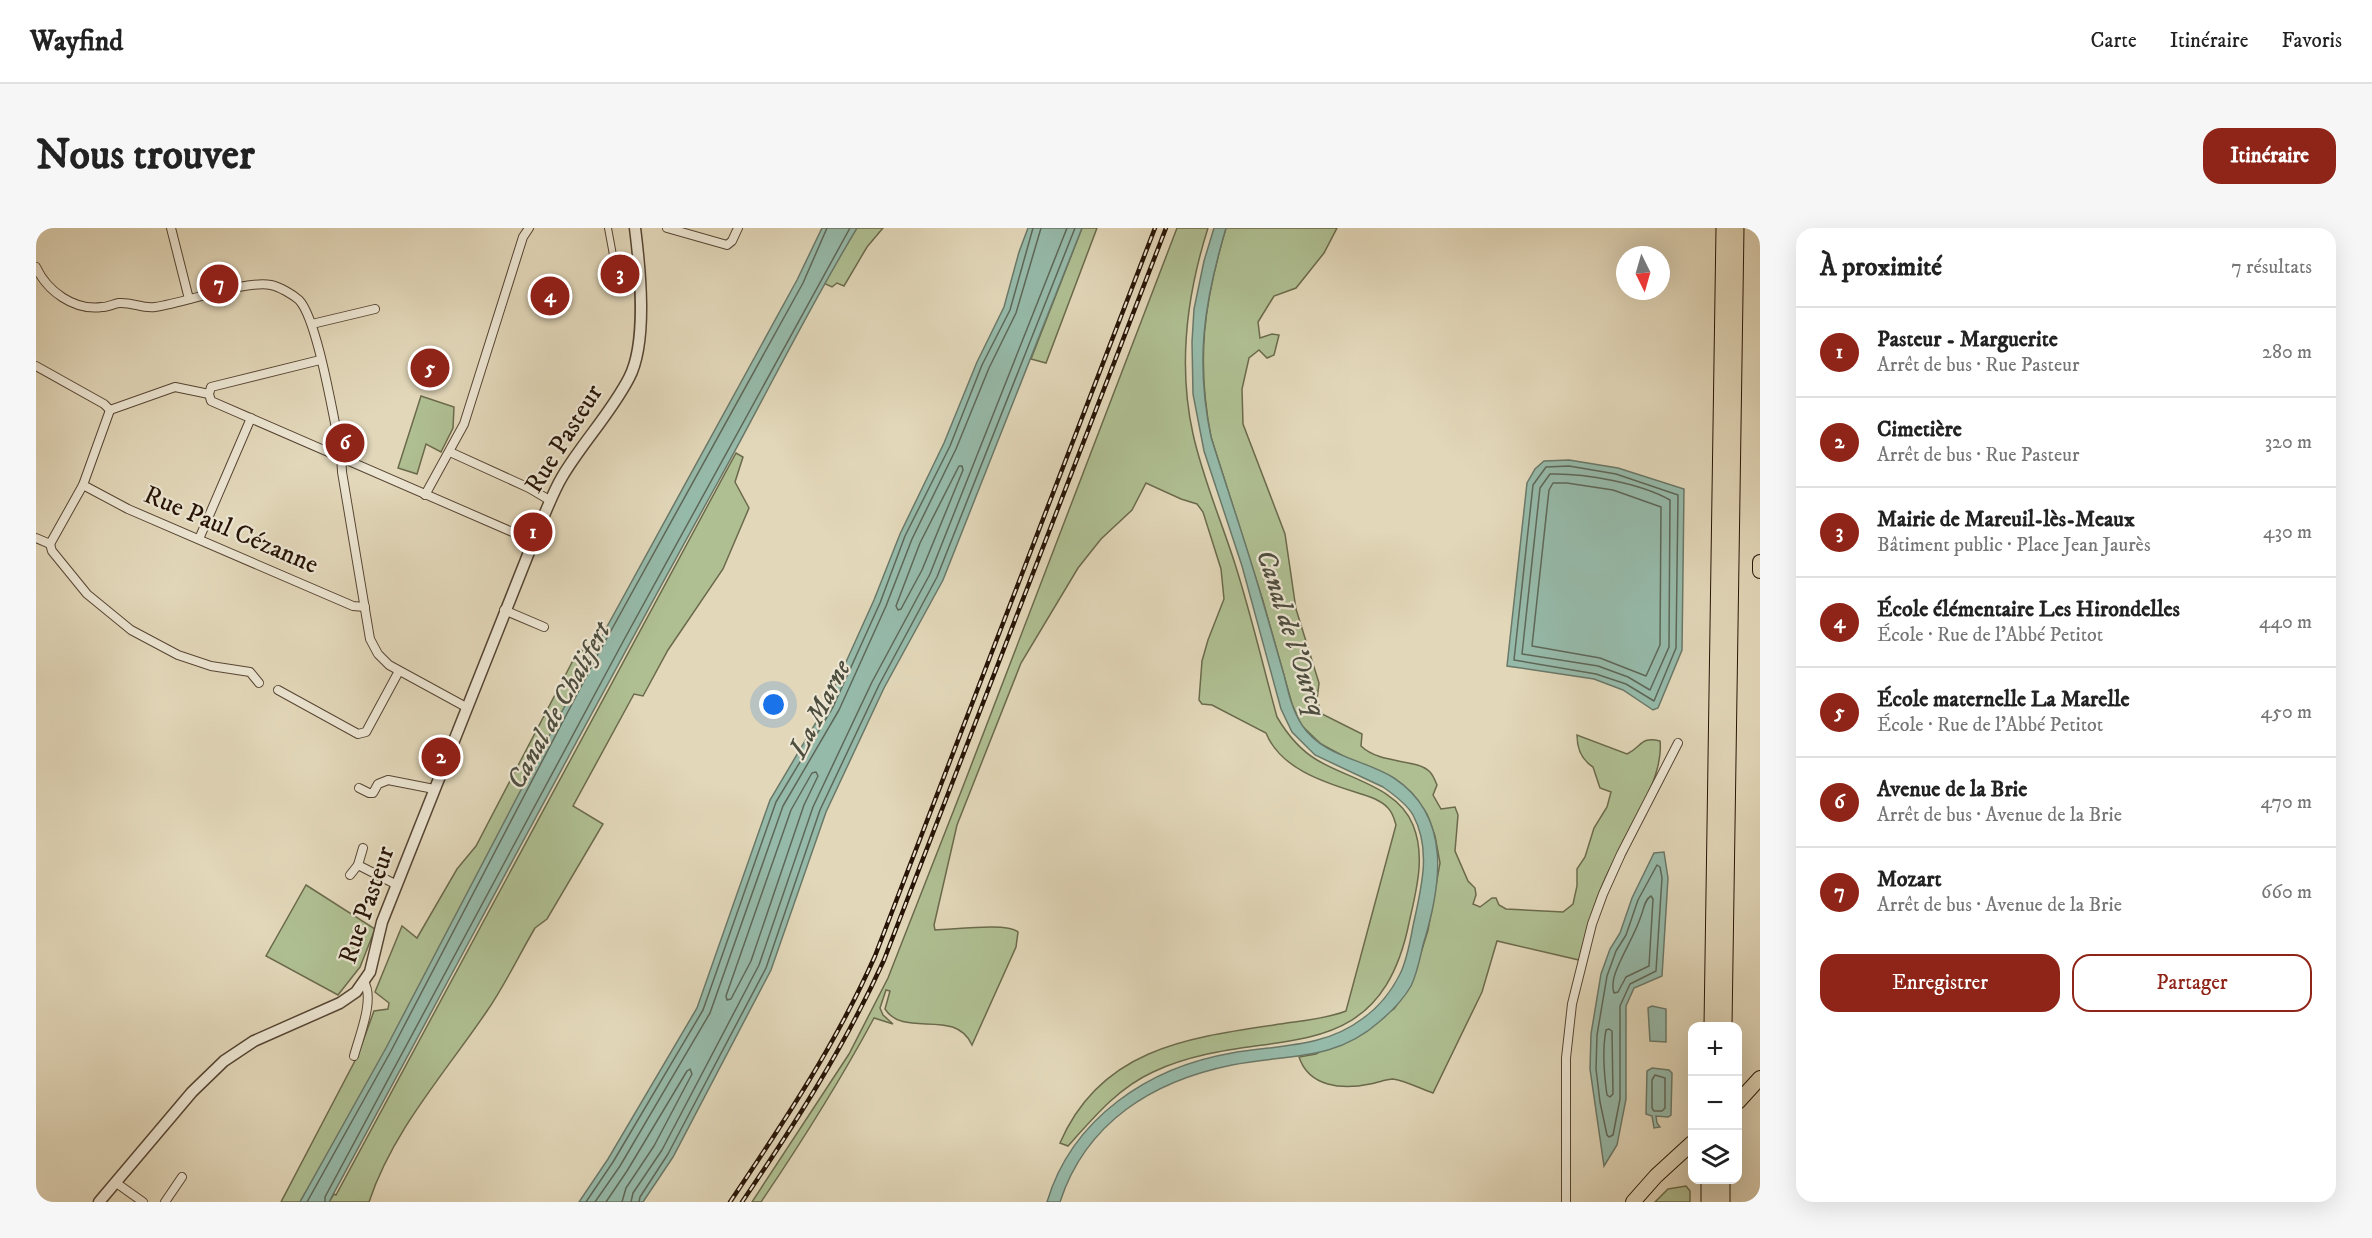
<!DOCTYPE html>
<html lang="fr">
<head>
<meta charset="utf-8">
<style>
	body { margin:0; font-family:"IM FELL DW Pica",serif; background:#f6f6f6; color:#222 }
	.controls { position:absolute; right:18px; bottom:18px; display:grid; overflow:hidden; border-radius:12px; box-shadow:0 6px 24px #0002 }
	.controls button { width:54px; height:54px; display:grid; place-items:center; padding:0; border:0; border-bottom:2px solid #e0e0e0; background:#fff; color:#222; font:30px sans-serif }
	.compass { position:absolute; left:1580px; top:18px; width:54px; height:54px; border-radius:50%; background:#fff; box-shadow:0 6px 24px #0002; rotate:175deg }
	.you { position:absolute; left:738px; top:477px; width:21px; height:21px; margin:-15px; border:4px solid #fff; border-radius:50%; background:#1a73e8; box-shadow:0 0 0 9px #1a73e833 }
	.badge { display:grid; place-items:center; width:39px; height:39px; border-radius:50%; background:#8f2418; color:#fff; font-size:20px; font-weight:700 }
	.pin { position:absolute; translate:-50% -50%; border:3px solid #fff; box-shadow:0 2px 6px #0006 }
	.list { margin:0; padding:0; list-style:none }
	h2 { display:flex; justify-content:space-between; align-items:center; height:78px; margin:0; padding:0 24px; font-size:26px }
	h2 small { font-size:20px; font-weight:400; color:#767676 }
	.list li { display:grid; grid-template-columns:39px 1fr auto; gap:18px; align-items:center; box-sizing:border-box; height:90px; padding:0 24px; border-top:2px solid #e0e0e0 }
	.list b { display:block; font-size:22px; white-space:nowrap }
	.list p { margin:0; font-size:20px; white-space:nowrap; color:#767676 }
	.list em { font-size:20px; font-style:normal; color:#767676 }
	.actions { display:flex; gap:12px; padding:18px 24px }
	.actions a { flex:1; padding:14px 0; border:2px solid #8f2418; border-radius:18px; text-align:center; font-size:21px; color:#8f2418 }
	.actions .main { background:#8f2418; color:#fff }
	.icon { flex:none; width:33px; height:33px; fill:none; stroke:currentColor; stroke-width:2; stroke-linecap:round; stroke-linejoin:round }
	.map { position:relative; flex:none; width:1724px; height:974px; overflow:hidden; border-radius:18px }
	header { display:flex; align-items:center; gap:36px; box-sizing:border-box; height:84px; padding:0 30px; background:#fff; border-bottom:2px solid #e0e0e0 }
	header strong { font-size:28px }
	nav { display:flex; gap:33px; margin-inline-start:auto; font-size:21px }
	.intro { display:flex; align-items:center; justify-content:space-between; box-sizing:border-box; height:144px; padding:0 36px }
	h1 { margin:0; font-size:42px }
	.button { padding:15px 27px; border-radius:18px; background:#8f2418; color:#fff; font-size:21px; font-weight:700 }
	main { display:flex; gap:36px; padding:0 36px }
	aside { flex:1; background:#fff; border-radius:18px; box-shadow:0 6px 24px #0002 }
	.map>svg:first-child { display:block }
</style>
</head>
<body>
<header>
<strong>Wayfind</strong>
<nav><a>Carte</a><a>Itinéraire</a><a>Favoris</a></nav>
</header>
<div class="intro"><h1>Nous trouver</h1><a class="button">Itinéraire</a></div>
<main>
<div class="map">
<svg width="1724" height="974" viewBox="0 0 1724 974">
	<rect width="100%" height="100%" fill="#e2d7b9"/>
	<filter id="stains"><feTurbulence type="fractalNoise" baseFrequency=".00333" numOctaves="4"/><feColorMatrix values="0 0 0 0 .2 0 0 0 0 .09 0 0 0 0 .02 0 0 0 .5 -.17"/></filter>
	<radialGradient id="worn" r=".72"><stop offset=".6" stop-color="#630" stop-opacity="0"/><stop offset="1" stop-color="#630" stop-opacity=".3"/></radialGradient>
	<g fill="#afbf92" stroke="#6b6a4c" stroke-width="1.5">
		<path d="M816 0H847L831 19 808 58 801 55 796 59 785 54Z"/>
		<path d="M1046 0H1061L1010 135 995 131Z"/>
		<path d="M1141 0H1172C1151 66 1142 138 1157 206 1167 251 1185 292 1199 336 1215 386 1227 438 1241 489 1251 506 1264 522 1281 532 1312 551 1362 559 1377 597 1390 629 1380 663 1373 695 1341 851 1225 793 1117 844 1082 860 1058 889 1032 918L1024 915C1064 822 1149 810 1238 797 1261 793 1287 792 1310 783L1360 597C1358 590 1357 585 1352 580 1344 571 1331 568 1319 564 1287 554 1244 540 1230 505L1176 477 1166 476 1163 472 1166 433 1172 412 1188 371 1185 341 1167 284 1161 276 1145 271 1110 255 1096 282 1065 311 1042 340 985 435 921 597 898 697 899 702C916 702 971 694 982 704L980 719 936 817C919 779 868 811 849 781L854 763 850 762 844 780 847 787 857 796 838 790C804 853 765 915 725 974H716L813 826 852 750 928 556Z"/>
		<path d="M1190 0H1301L1288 25 1260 60 1238 68 1222 94 1224 110 1236 106 1243 107 1238 127 1231 130 1223 122 1213 130 1206 161 1207 196 1249 306 1260 381 1283 455 1281 472 1286 486 1326 506 1325 518C1345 537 1380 530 1394 544 1397 547 1399 552 1401 557L1397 567 1405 581 1419 579 1422 587 1419 623 1432 653 1439 660 1440 667 1437 676 1444 679 1456 670H1460L1463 677 1470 681 1527 684 1537 676 1541 658V641L1549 629 1558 600 1571 579 1575 564 1564 560 1557 539C1546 532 1541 521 1541 507L1591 526C1606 519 1604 508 1624 513 1629 553 1584 615 1568 653 1557 678 1550 705 1543 732L1461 713 1446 764 1397 865C1385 861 1370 853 1357 851 1350 851 1341 855 1334 856 1306 862 1273 859 1263 829L1280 826 1358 781 1375 757 1392 702 1404 635 1399 608 1391 586 1374 564 1285 516 1265 497 1256 476 1227 373 1175 209C1160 132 1168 74 1190 0Z"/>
		<path d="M385 168 418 179 417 200 405 224 390 216 381 246 362 240Z"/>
		<path d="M700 225 707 229 699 254 713 280 687 341 632 422 607 468 598 466 537 578 567 596 511 691 499 700C483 727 469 757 451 783 409 845 357 902 333 974H293L298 966 300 967Z"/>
		<path d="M543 421 558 428 326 869 264 974H245L322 827 338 783 352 781 353 775 339 764 366 698 381 710 421 641 440 618Z"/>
		<path d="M270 657 339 701 324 739 302 767 230 728Z"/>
		<path d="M1650 958 1654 963V974H1619L1632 961Z"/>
	</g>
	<g fill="#96baaa" stroke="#6a7868" stroke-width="1.5">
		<path d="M786 0H821C771 83 729 169 682 254 550 493 423 734 293 974H264L350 820 556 426 761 52Z"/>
		<path d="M992 0H1046L907 352 848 460 790 584 735 742 637 929 607 974H543L572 931 661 780 734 572 791 476 838 372 864 306 908 215 941 134 968 79 983 24Z"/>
		<path d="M1178 0H1190C1168 74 1159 133 1175 209 1192 264 1211 318 1227 374 1234 398 1241 422 1248 447 1252 463 1256 482 1266 497 1287 529 1328 531 1358 550 1417 589 1405 659 1387 717 1384 730 1381 746 1375 758 1367 772 1355 784 1343 794 1298 834 1250 826 1196 837 1117 853 1050 894 1024 974H1011C1036 890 1113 839 1196 825 1241 817 1288 820 1326 791 1342 780 1355 764 1364 746 1371 732 1374 714 1377 698 1385 661 1396 622 1377 587 1371 576 1357 566 1347 559L1279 527 1256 504 1245 481 1206 338 1168 223 1157 166 1156 114 1158 81 1168 33Z"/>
		<path d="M1533 232 1582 240 1648 261 1646 422 1622 480 1617 482 1587 462 1558 451 1471 438 1491 255 1499 241 1508 233Z"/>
		<path d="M1628 624 1632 650 1626 748 1598 760 1590 778V871L1581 917 1568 938 1554 841 1555 806 1565 746 1574 721 1584 705 1596 670 1618 625Z"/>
		<path d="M1616 778 1630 781V814L1614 813 1612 780Z"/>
		<path d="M1616 840 1633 842 1636 845 1635 887 1632 889 1620 888 1621 895 1624 899 1618 900 1616 888 1610 886 1611 843Z"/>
	</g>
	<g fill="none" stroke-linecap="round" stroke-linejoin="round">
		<g stroke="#5e6758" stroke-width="1.5">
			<path d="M923 238H926L927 242 886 342 865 381 862 382 860 378 884 315Z"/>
			<path d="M1533 238 1580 246 1642 267 1640 420 1618 473 1590 456 1560 446 1478 432 1497 257 1510 239Z"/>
			<path d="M1514 246C1548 245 1604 255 1634 272L1633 419 1614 462 1592 449 1562 438 1486 426 1504 260Z"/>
			<path d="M1531 255 1577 262 1625 279 1624 417 1610 448 1564 430 1496 418 1513 262 1517 255Z"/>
			<path d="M780 544 782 548 768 577 715 733 695 771 691 772 690 768 755 582 776 545Z"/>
			<path d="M1621 637 1624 639 1626 650 1620 743 1594 756 1584 778V871L1577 907 1573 909 1571 907 1564 874 1560 841 1561 807 1571 748 1580 723 1590 707 1602 672Z"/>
			<path d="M1615 668 1617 671 1613 738 1590 749 1582 764 1578 765C1576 759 1577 752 1579 746 1586 726 1598 709 1605 688 1608 681 1608 672 1615 668Z"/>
			<path d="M1573 801 1576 803 1577 866 1574 869 1571 867C1568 846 1566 823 1570 802Z"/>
			<path d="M1619 847 1629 850V880L1626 883H1618L1616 880V852Z"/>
			<path d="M271 974 355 823 561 428 767 55 791 0"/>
			<path d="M289 974V969L589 410 814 0"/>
			<path d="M550 974 577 934 667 782 740 574 797 479 844 375 869 308 914 218 946 137 974 82 997 0"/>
			<path d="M559 974 584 938 674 785 747 578 803 482 850 378 876 311 920 221 953 140 980 85 1005 0"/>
			<path d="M570 974 591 943 651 843 654 841 656 846 618 918 590 960 586 974"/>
			<path d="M595 974 597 965 626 922 723 737 777 579 836 454 894 346 1031 0"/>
			<path d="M603 974 604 969 632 926 730 740 784 582 843 457 901 349 1039 0"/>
		</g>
		<defs>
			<path id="pedestrian" d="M572 0 577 27 581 30 602 34"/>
			<g id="minor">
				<path d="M135 0 153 71"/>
				<path d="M631 0 691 17 696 13 702 0"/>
				<path d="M0 39C11 63 38 83 66 79 72 79 77 76 83 75 96 74 107 81 119 79 149 75 209 52 235 57 244 59 256 66 263 72 282 92 298 194 305 225L306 244 334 411 342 426 353 437 430 479"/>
				<path d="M276 96 339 81"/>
				<path d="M0 138 68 176 74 182"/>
				<path d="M173 166 175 173 497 313"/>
				<path d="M173 166 175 159 284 132"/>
				<path d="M74 182 139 159 173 166"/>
				<path d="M414 224 493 260 515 273"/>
				<path d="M47 257 92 281 317 378 329 379"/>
				<path d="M389 267 428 196 487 9 493 0"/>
				<path d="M0 310 14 316 47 257 74 182"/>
				<path d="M163 311 215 190"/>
				<path d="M14 316 16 323 51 366 95 402 142 427 175 438 214 444 223 455"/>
				<path d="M468 382 508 399"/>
				<path d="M242 462 322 506 330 504 363 443"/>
				<path d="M323 560 333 565H337L342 556 352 552 398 561"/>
				<path d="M327 620 322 637 361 657"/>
				<path d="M314 647 322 637"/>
				<path d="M318 828C323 809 339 771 328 754"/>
				<path d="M79 954 107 974"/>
				<path d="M129 974 146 949"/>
				<path d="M1530 974V830L1536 776 1556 696 1567 666 1585 626 1642 515"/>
			</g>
			<path id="tertiary" d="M63 974 156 864 188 833 218 813 304 775 320 764 334 744 346 694 501 304C509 286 516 266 526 249 546 215 575 185 593 150 612 114 604 40 599 0"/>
			<g id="primary">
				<path d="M1724 334V343"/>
				<path d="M1702 874 1724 850"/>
				<path d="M1597 974 1620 948 1656 915"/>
			</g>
			<g id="motorway">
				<path d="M1676 798 1688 0"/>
				<path d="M1688 798 1700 0"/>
				<path d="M1673 974V952"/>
				<path d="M1686 974V952"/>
			</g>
		</defs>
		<use href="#pedestrian" stroke="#564533" stroke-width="8"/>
		<use href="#minor" stroke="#564533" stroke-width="10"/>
		<use href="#tertiary" stroke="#564533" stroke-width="13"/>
		<use href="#primary" stroke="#271406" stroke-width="16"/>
		<use href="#motorway" stroke="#271406" stroke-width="17"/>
		<use href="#pedestrian" stroke="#ece5d2" stroke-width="6"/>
		<use href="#minor" stroke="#ece5d2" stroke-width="8"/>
		<use href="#tertiary" stroke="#ece5d2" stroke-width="10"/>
		<use href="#primary" stroke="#e2d7b9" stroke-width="14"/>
		<use href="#motorway" stroke="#e2d7b9" stroke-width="15"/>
		<defs>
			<g id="rail">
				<path d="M694 974C748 894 800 816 839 728L1119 0"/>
				<path d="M706 974C759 896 809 818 848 732L1130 0"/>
			</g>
		</defs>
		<use href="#rail" stroke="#271406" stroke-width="4.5"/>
		<use href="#rail" stroke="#ece5d2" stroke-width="2" stroke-dasharray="7" stroke-linecap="butt"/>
	</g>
	<g text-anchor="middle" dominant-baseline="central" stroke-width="4.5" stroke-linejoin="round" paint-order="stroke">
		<g font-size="26" fill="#271406" stroke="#ece5d2">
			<text transform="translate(528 211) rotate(-58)">Rue Pasteur</text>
			<text transform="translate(195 302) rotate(23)">Rue Paul Cézanne</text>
			<text transform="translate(331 677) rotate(-71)">Rue Pasteur</text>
		</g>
		<g font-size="27" font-style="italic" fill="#4e4e3f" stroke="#ece5d2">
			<text transform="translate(1255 405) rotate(72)">Canal de l'Ourcq</text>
			<text transform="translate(523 478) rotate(-61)">Canal de Chalifert</text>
			<text transform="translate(784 481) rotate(-63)">La Marne</text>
		</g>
	</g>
	<rect width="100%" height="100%" filter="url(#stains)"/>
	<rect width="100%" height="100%" fill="url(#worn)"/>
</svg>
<div class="controls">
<button>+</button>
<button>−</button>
<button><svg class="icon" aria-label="layers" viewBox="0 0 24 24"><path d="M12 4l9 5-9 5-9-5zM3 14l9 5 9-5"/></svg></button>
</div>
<svg class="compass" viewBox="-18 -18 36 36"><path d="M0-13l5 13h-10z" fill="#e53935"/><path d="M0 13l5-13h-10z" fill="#767676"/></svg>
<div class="you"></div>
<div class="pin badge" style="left:497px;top:304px">1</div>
<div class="pin badge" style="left:405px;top:529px">2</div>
<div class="pin badge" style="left:584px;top:46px">3</div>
<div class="pin badge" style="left:514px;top:68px">4</div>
<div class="pin badge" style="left:394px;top:140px">5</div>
<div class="pin badge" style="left:309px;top:215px">6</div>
<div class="pin badge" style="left:183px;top:56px">7</div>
</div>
<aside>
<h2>À proximité<small>7 résultats</small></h2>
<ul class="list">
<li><span class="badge">1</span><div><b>Pasteur - Marguerite</b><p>Arrêt de bus · Rue Pasteur</p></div><em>280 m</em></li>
<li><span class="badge">2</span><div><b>Cimetière</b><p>Arrêt de bus · Rue Pasteur</p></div><em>320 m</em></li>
<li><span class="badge">3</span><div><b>Mairie de Mareuil-lès-Meaux</b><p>Bâtiment public · Place Jean Jaurès</p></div><em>430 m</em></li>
<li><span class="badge">4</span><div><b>École élémentaire Les Hirondelles</b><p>École · Rue de l'Abbé Petitot</p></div><em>440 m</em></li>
<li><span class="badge">5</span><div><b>École maternelle La Marelle</b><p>École · Rue de l'Abbé Petitot</p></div><em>450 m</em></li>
<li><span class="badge">6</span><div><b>Avenue de la Brie</b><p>Arrêt de bus · Avenue de la Brie</p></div><em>470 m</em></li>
<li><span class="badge">7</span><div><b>Mozart</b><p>Arrêt de bus · Avenue de la Brie</p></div><em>660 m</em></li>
</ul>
<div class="actions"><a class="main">Enregistrer</a><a>Partager</a></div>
</aside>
</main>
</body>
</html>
